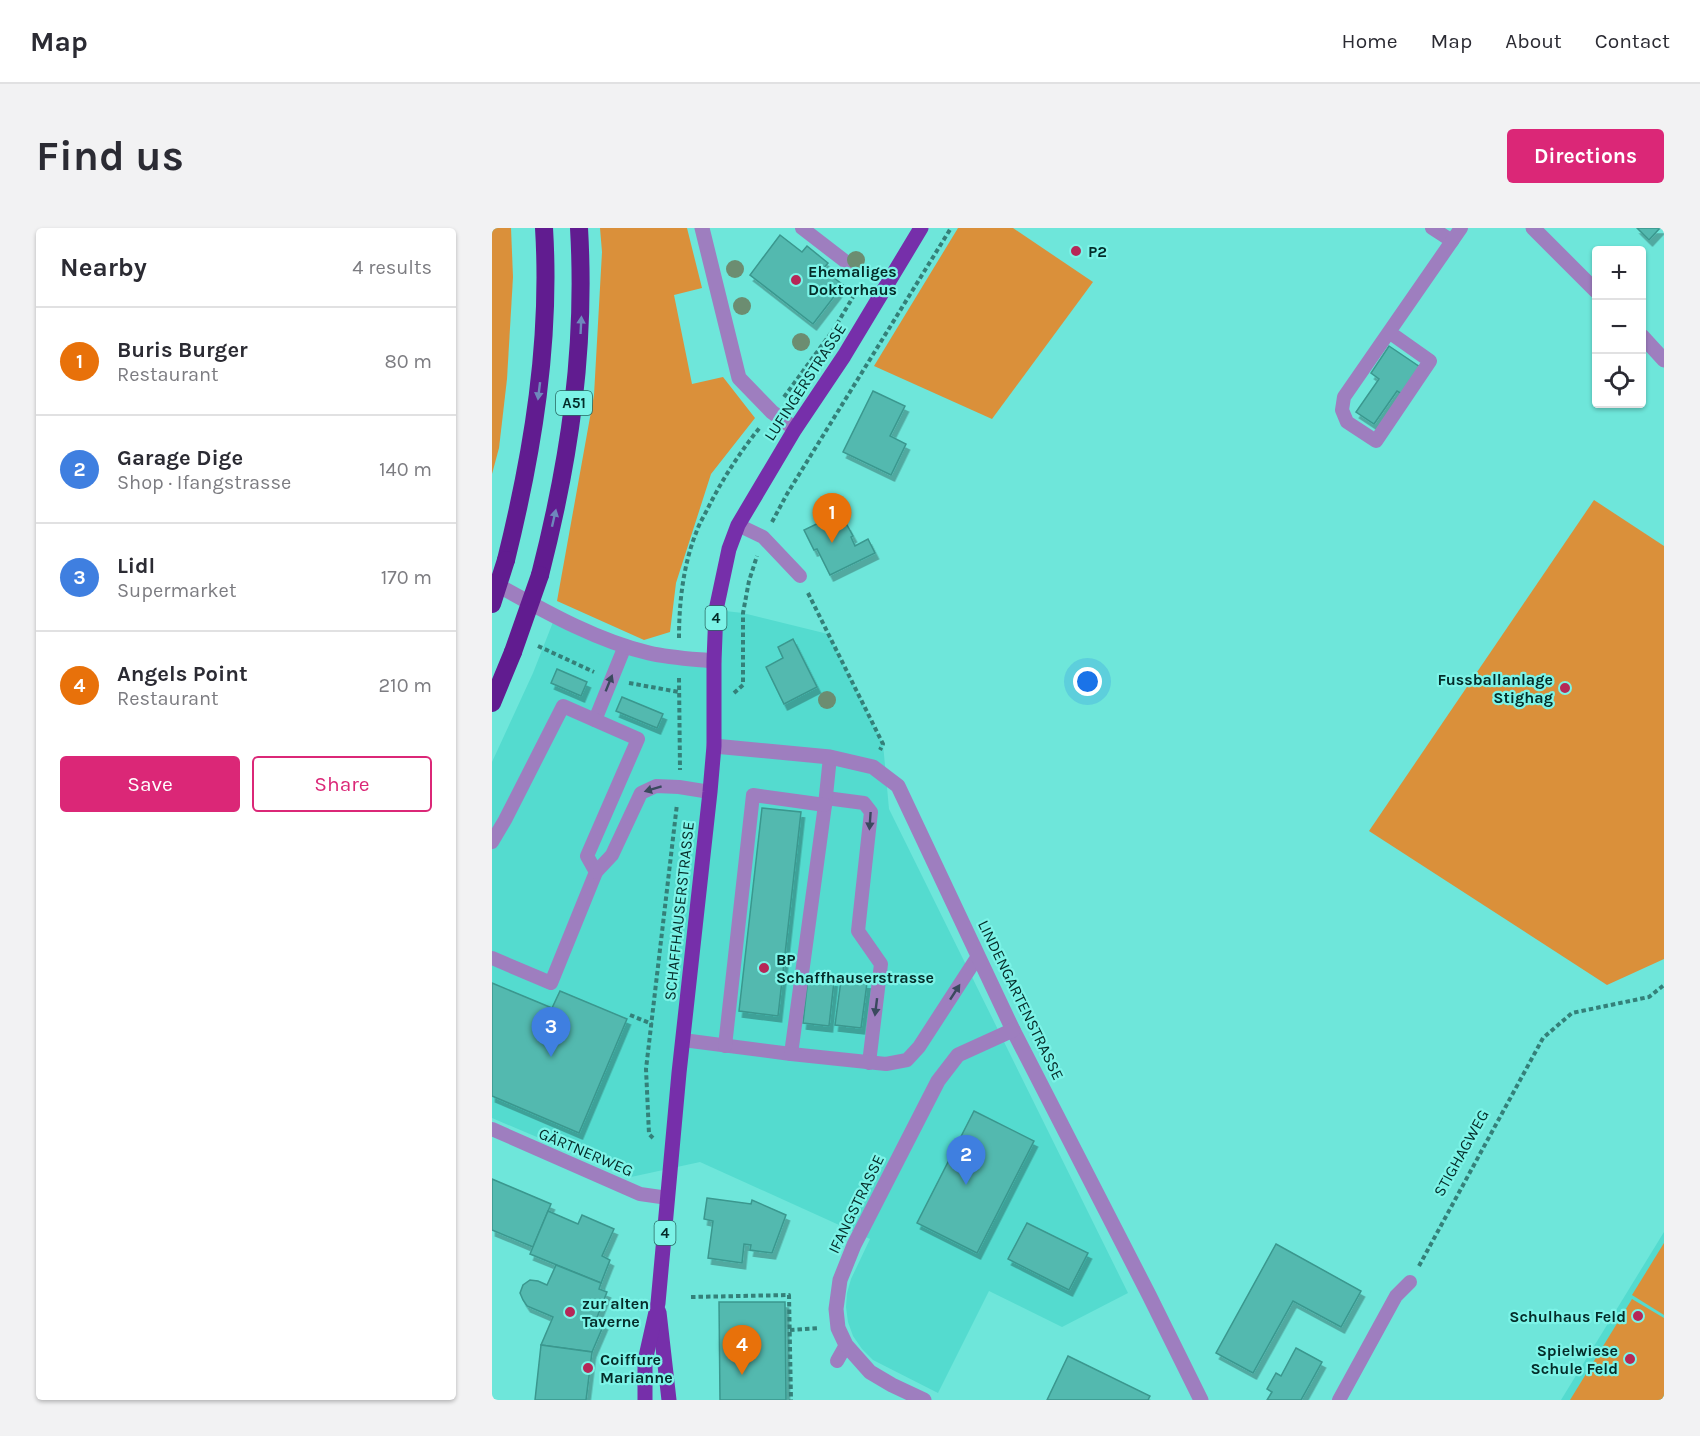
<!DOCTYPE html>
<html lang="en">
<head>
<meta charset="utf-8">
<style>
	body { margin:0; font-family:Karla,sans-serif; background:#f2f2f3; color:#2b2b33 }
	.controls { position:absolute; right:18px; top:18px; display:grid; overflow:hidden; border-radius:6px; box-shadow:0 2px 4px #0004 }
	.controls button { width:54px; height:54px; display:grid; place-items:center; padding:0; border:0; border-bottom:2px solid #e1e1e2; background:#fff; color:#2b2b33; font:30px sans-serif }
	.you { position:absolute; left:596px; top:454px; width:21px; height:21px; margin:-15px; border:4px solid #fff; border-radius:50%; background:#1a73e8; box-shadow:0 0 0 9px #1a73e833 }
	.badge { display:grid; place-items:center; width:39px; height:39px; border-radius:50%; background:#db2777; color:#fff; font-size:20px; font-weight:700 }
	.pin { position:absolute; translate:-50% -50px; filter:drop-shadow(0 2px 3px #0008) }
	.pin::after { content:''; position:absolute; top:32px; width:21px; height:18px; background:inherit; clip-path:polygon(0 0,100% 0,50% 100%) }
	.list { margin:0; padding:0; list-style:none }
	h2 { display:flex; justify-content:space-between; align-items:center; height:78px; margin:0; padding:0 24px; font-size:26px }
	h2 small { font-size:20px; font-weight:400; color:#7c7c81 }
	.list li { display:grid; grid-template-columns:39px 1fr auto; gap:18px; align-items:center; box-sizing:border-box; height:108px; padding:0 24px; border-top:2px solid #e1e1e2 }
	.list b { display:block; font-size:22px; white-space:nowrap }
	.list p { margin:0; font-size:20px; white-space:nowrap; color:#7c7c81 }
	.list em { font-size:20px; font-style:normal; color:#7c7c81 }
	.actions { display:flex; gap:12px; padding:18px 24px }
	.actions a { flex:1; padding:14px 0; border:2px solid #db2777; border-radius:6px; text-align:center; font-size:21px; color:#db2777 }
	.actions .main { background:#db2777; color:#fff }
	.icon { flex:none; width:33px; height:33px; fill:none; stroke:currentColor; stroke-width:2; stroke-linecap:round; stroke-linejoin:round }
	.map { position:relative; flex:none; width:1172px; height:1172px; overflow:hidden; border-radius:6px }
	header { display:flex; align-items:center; gap:36px; box-sizing:border-box; height:84px; padding:0 30px; background:#fff; border-bottom:2px solid #e1e1e2 }
	header strong { font-size:28px }
	nav { display:flex; gap:33px; margin-inline-start:auto; font-size:21px }
	.intro { display:flex; align-items:center; justify-content:space-between; box-sizing:border-box; height:144px; padding:0 36px }
	h1 { margin:0; font-size:42px }
	.button { padding:15px 27px; border-radius:6px; background:#db2777; color:#fff; font-size:21px; font-weight:700 }
	main { display:flex; gap:36px; padding:0 36px }
	aside { flex:1; background:#fff; border-radius:6px; box-shadow:0 2px 4px #0004 }
	.map>svg:first-child { display:block }
</style>
</head>
<body>
<header>
<strong>Map</strong>
<nav><a>Home</a><a>Map</a><a>About</a><a>Contact</a></nav>
</header>
<div class="intro"><h1>Find us</h1><a class="button">Directions</a></div>
<main>
<aside>
<h2>Nearby<small>4 results</small></h2>
<ul class="list">
<li><span class="badge" style="background:#e8710a">1</span><div><b>Buris Burger</b><p>Restaurant</p></div><em>80 m</em></li>
<li><span class="badge" style="background:#3f7fe0">2</span><div><b>Garage Dige</b><p>Shop · Ifangstrasse</p></div><em>140 m</em></li>
<li><span class="badge" style="background:#3f7fe0">3</span><div><b>Lidl</b><p>Supermarket</p></div><em>170 m</em></li>
<li><span class="badge" style="background:#e8710a">4</span><div><b>Angels Point</b><p>Restaurant</p></div><em>210 m</em></li>
</ul>
<div class="actions"><a class="main">Save</a><a>Share</a></div>
</aside>
<div class="map">
<svg width="1172" height="1172" viewBox="0 0 1172 1172">
	<defs>
		<filter id="shadow"><feDropShadow dx="3.5" dy="6" stdDeviation="0" flood-color="#0004"/></filter>
	</defs>
	<rect width="100%" height="100%" fill="#6ee6da"/>
	<g fill="#54dbcf">
		<path d="M224 382 251 385 336 406 391 516 397 581 636 1065 570 1099 497 1063 446 1165 381 1132 370 1121 361 1108 356 1094 354 1079 355 1065 359 1051 378 1011 208 934 139 949 0 890V534L41 445 63 389 133 418 222 433Z"/>
		<path d="M1172 1004V1172H1069Z"/>
	</g>
	<g fill="#da903a">
		<path d="M0 0H19L21 49 15 151 7 220 0 246Z"/>
		<path d="M108 0H195L210 60 182 67 200 156 231 149 263 190 219 246 184 355 178 404 152 412 65 373 102 167 110 24Z"/>
		<path d="M466 0H521L601 54 500 191 382 138Z"/>
		<path d="M1102 272 1172 318V731L1115 757 877 603Z"/>
		<path d="M1172 1015V1087L1140 1067Z"/>
		<path d="M1140 1071 1172 1090V1172H1078Z"/>
	</g>
	<g fill="#52b9af" stroke="#3a978e" stroke-width="1.5" filter="url(#shadow)">
		<path d="M1145 0H1168L1157 12Z"/>
		<path d="M288 7 310 24 315 18 336 35 331 41 351 57 321 96 258 47Z"/>
		<path d="M897 118 928 139 910 166 905 163 882 196 864 184 887 151 879 145Z"/>
		<path d="M381 163 413 178 398 208 414 216 399 247 351 224Z"/>
		<path d="M341 288 348 300 355 297 361 308 359 309 363 318 376 311 383 325 338 347 325 321 322 322 312 302Z"/>
		<path d="M301 411 325 459 292 476 274 439 291 430 286 419Z"/>
		<path d="M65 441 95 454 89 468 59 455Z"/>
		<path d="M130 469 171 486 165 500 124 483Z"/>
		<path d="M270 580 309 584 286 788 247 783Z"/>
		<path d="M316 750 342 753 337 798 311 795Z"/>
		<path d="M349 752 375 755 369 800 343 797Z"/>
		<path d="M0 755 60 780 68 763 135 791 87 905 0 868Z"/>
		<path d="M482 883 542 913 485 1025 425 995Z"/>
		<path d="M0 951 59 976 41 1019 0 1002Z"/>
		<path d="M215 970 259 976 260 972 294 987 280 1025 258 1022 259 1017 252 1016 250 1035 216 1030 221 993 212 991Z"/>
		<path d="M56 983 86 996 90 987 122 1001 110 1028 118 1032 109 1055 38 1026Z"/>
		<path d="M535 995 596 1025 577 1062 516 1031Z"/>
		<path d="M784 1016 869 1063 849 1099 801 1073 761 1145 724 1125Z"/>
		<path d="M64 1037 109 1055 107 1061 115 1064 104 1092 112 1096 100 1124 49 1117 61 1089 35 1078 31 1072 28 1065 31 1057 38 1052 46 1053 55 1057Z"/>
		<path d="M227 1074H293L294 1172H228Z"/>
		<path d="M49 1117 100 1124 94 1172H43Z"/>
		<path d="M804 1120 830 1134 809 1172H775L780 1164 775 1161 784 1145 789 1148Z"/>
		<path d="M576 1128 658 1168 656 1172H555Z"/>
	</g>
	<g fill="none" stroke-linecap="round" stroke-linejoin="round">
		<g stroke="#348079" stroke-width="4" stroke-dasharray="4.5 3" stroke-linecap="butt">
			<path d="M292 169 342 101 361 69"/>
			<path d="M280 294 295 266 459 0"/>
			<path d="M316 365 391 516 388 522"/>
			<path d="M187 410C187 375 191 338 204 305 207 296 212 288 216 280 231 250 248 224 269 198"/>
			<path d="M46 418 102 444"/>
			<path d="M187 450 188 542"/>
			<path d="M137 455 187 464"/>
			<path d="M242 465 251 457V385L257 353 265 328"/>
			<path d="M138 787 160 796"/>
			<path d="M161 910 157 906 154 841 185 576"/>
			<path d="M927 1038 1051 810 1080 785 1157 769 1172 757"/>
			<path d="M199 1069 297 1067 299 1172"/>
			<path d="M298 1102 327 1100"/>
		</g>
		<g stroke="#9e7ebf" stroke-width="14">
			<path d="M310 0 358 37"/>
			<path d="M940 0 960 13"/>
			<path d="M897 104 938 133 884 213 855 194 850 182 852 169 969 0"/>
			<path d="M246 297 271 309 308 348"/>
			<path d="M103 492 133 418"/>
			<path d="M334 570 372 575 379 584 366 703 389 736 377 835"/>
			<path d="M0 614 13 592 71 478 146 511 95 628 104 644 59 755 0 730"/>
			<path d="M104 644 120 627 149 565 164 558 187 559 218 564"/>
			<path d="M191 812 299 826 333 577 338 529"/>
			<path d="M233 818 261 567 333 577"/>
			<path d="M299 826 394 836 415 832 427 819 486 728"/>
			<path d="M0 901 148 966 176 970"/>
			<path d="M345 1133 354 1117"/>
			<path d="M847 1172 904 1068 918 1054"/>
		</g>
		<g stroke="#9e7ebf" stroke-width="15">
			<path d="M210 0 247 150 280 184 303 201"/>
			<path d="M1041 0 1104 63"/>
			<path d="M1150 108 1172 132"/>
			<path d="M0 354C49 381 102 412 157 425 178 430 201 431 222 433"/>
			<path d="M222 518 338 529 381 539 406 558 521 802 657 1067 709 1172"/>
			<path d="M432 1172 400 1157 378 1144 354 1117 346 1100 344 1081 348 1052 362 1017 446 853 466 827 521 802"/>
		</g>
		<g stroke="#762faa" stroke-width="15">
			<path d="M167 1084 177 1172"/>
			<path d="M153 1172V1133L166 1075 187 845 218 564 222 518V433L224 382 237 321 246 297 303 201 352 128 429 0"/>
		</g>
		<g stroke="#611c90" stroke-width="18">
			<path d="M14 332C41 223 59 113 52 0"/>
			<path d="M48 347C78 230 94 120 87 0"/>
			<path d="M0 475 21 424"/>
		</g>
		<g stroke="#611c90" stroke-width="18">
			<path d="M0 376 14 332"/>
			<path d="M21 424 48 347"/>
		</g>
	</g>
	<g fill="#6c8d71">
		<circle cx="364" cy="32" r="9"/>
		<circle cx="243" cy="41" r="9"/>
		<circle cx="250" cy="78" r="9"/>
		<circle cx="309" cy="114" r="9"/>
		<circle cx="335" cy="472" r="9"/>
	</g>
	<defs><path id="oneway-solid" d="M-6-.8H1V-3.2L6.5 0L1 3.2V.8H-6Z" transform="scale(1.5)"/></defs>
	<g fill="#6e88bc">
		<use href="#oneway-solid" transform="translate(89 97) rotate(-87)"/>
		<use href="#oneway-solid" transform="translate(47 163) rotate(97)"/>
		<use href="#oneway-solid" transform="translate(62 290) rotate(-77)"/>
	</g>
	<g fill="#3a495e">
		<use href="#oneway-solid" transform="translate(117 455) rotate(-68)"/>
		<use href="#oneway-solid" transform="translate(161 561) rotate(163)"/>
		<use href="#oneway-solid" transform="translate(378 593) rotate(94)"/>
		<use href="#oneway-solid" transform="translate(463 764) rotate(-57)"/>
		<use href="#oneway-solid" transform="translate(384 779) rotate(97)"/>
	</g>
	<g fill="#b62757" stroke="#7cf3e7" stroke-width="2">
		<circle cx="584" cy="23" r="6"/>
		<circle cx="304" cy="52" r="6"/>
		<circle cx="1073" cy="460" r="6"/>
		<circle cx="272" cy="740" r="6"/>
		<circle cx="78" cy="1084" r="6"/>
		<circle cx="1146" cy="1088" r="6"/>
		<circle cx="1138" cy="1131" r="6"/>
		<circle cx="96" cy="1140" r="6"/>
	</g>
	<g text-anchor="middle" dominant-baseline="central" stroke-width="4.5" stroke-linejoin="round" paint-order="stroke">
		<g fill="#7cf3e7" stroke="#286862" stroke-width="1.5">
			<rect x="64" y="163" width="36" height="24" rx="4.5"/>
			<rect x="213.5" y="378" width="21" height="24" rx="4.5"/>
			<rect x="162.5" y="993" width="21" height="24" rx="4.5"/>
		</g>
		<g font-size="15" font-weight="bold" fill="#042c29">
			<text x="82" y="175">A51</text>
			<text x="224" y="390">4</text>
			<text x="173" y="1005">4</text>
		</g>
		<g font-size="16" font-weight="bold" fill="#042c29" stroke="#7cf3e7" text-anchor="start">
			<text x="596" y="23">P2</text>
			<text x="316" y="43">Ehemaliges<tspan x="316" dy="18">Doktorhaus</tspan></text>
			<text x="1061" y="451" text-anchor="end">Fussballanlage<tspan x="1061" dy="18">Stighag</tspan></text>
			<text x="284" y="731">BP<tspan x="284" dy="18">Schaffhauserstrasse</tspan></text>
			<text x="90" y="1075">zur alten<tspan x="90" dy="18">Taverne</tspan></text>
			<text x="1134" y="1088" text-anchor="end">Schulhaus Feld</text>
			<text x="1126" y="1122" text-anchor="end">Spielwiese<tspan x="1126" dy="18">Schule Feld</tspan></text>
			<text x="108" y="1131">Coiffure<tspan x="108" dy="18">Marianne</tspan></text>
		</g>
		<g font-size="16" fill="#042c29" stroke="#7cf3e7">
			<text transform="translate(313 154) rotate(-57)">LUFINGERSTRASSE</text>
			<text transform="translate(187 683) rotate(-84)">SCHAFFHAUSERSTRASSE</text>
			<text transform="translate(529 772) rotate(64)">LINDENGARTENSTRASSE</text>
			<text transform="translate(94 924) rotate(23)">GÄRTNERWEG</text>
			<text transform="translate(969 925) rotate(-61)">STIGHAGWEG</text>
			<text transform="translate(364 976) rotate(-64)">IFANGSTRASSE</text>
		</g>
	</g>
</svg>
<div class="controls">
<button>+</button>
<button>−</button>
<button><svg class="icon" aria-label="locate" viewBox="0 0 24 24"><circle cx="12" cy="12" r="6"/><path d="M12 2v4M12 18v4M2 12h4M18 12h4"/></svg></button>
</div>
<div class="you"></div>
<div class="pin badge" style="left:340px;top:315px;background:#e8710a">1</div>
<div class="pin badge" style="left:474px;top:957px;background:#3f7fe0">2</div>
<div class="pin badge" style="left:59px;top:829px;background:#3f7fe0">3</div>
<div class="pin badge" style="left:250px;top:1147px;background:#e8710a">4</div>
</div>
</main>
</body>
</html>
